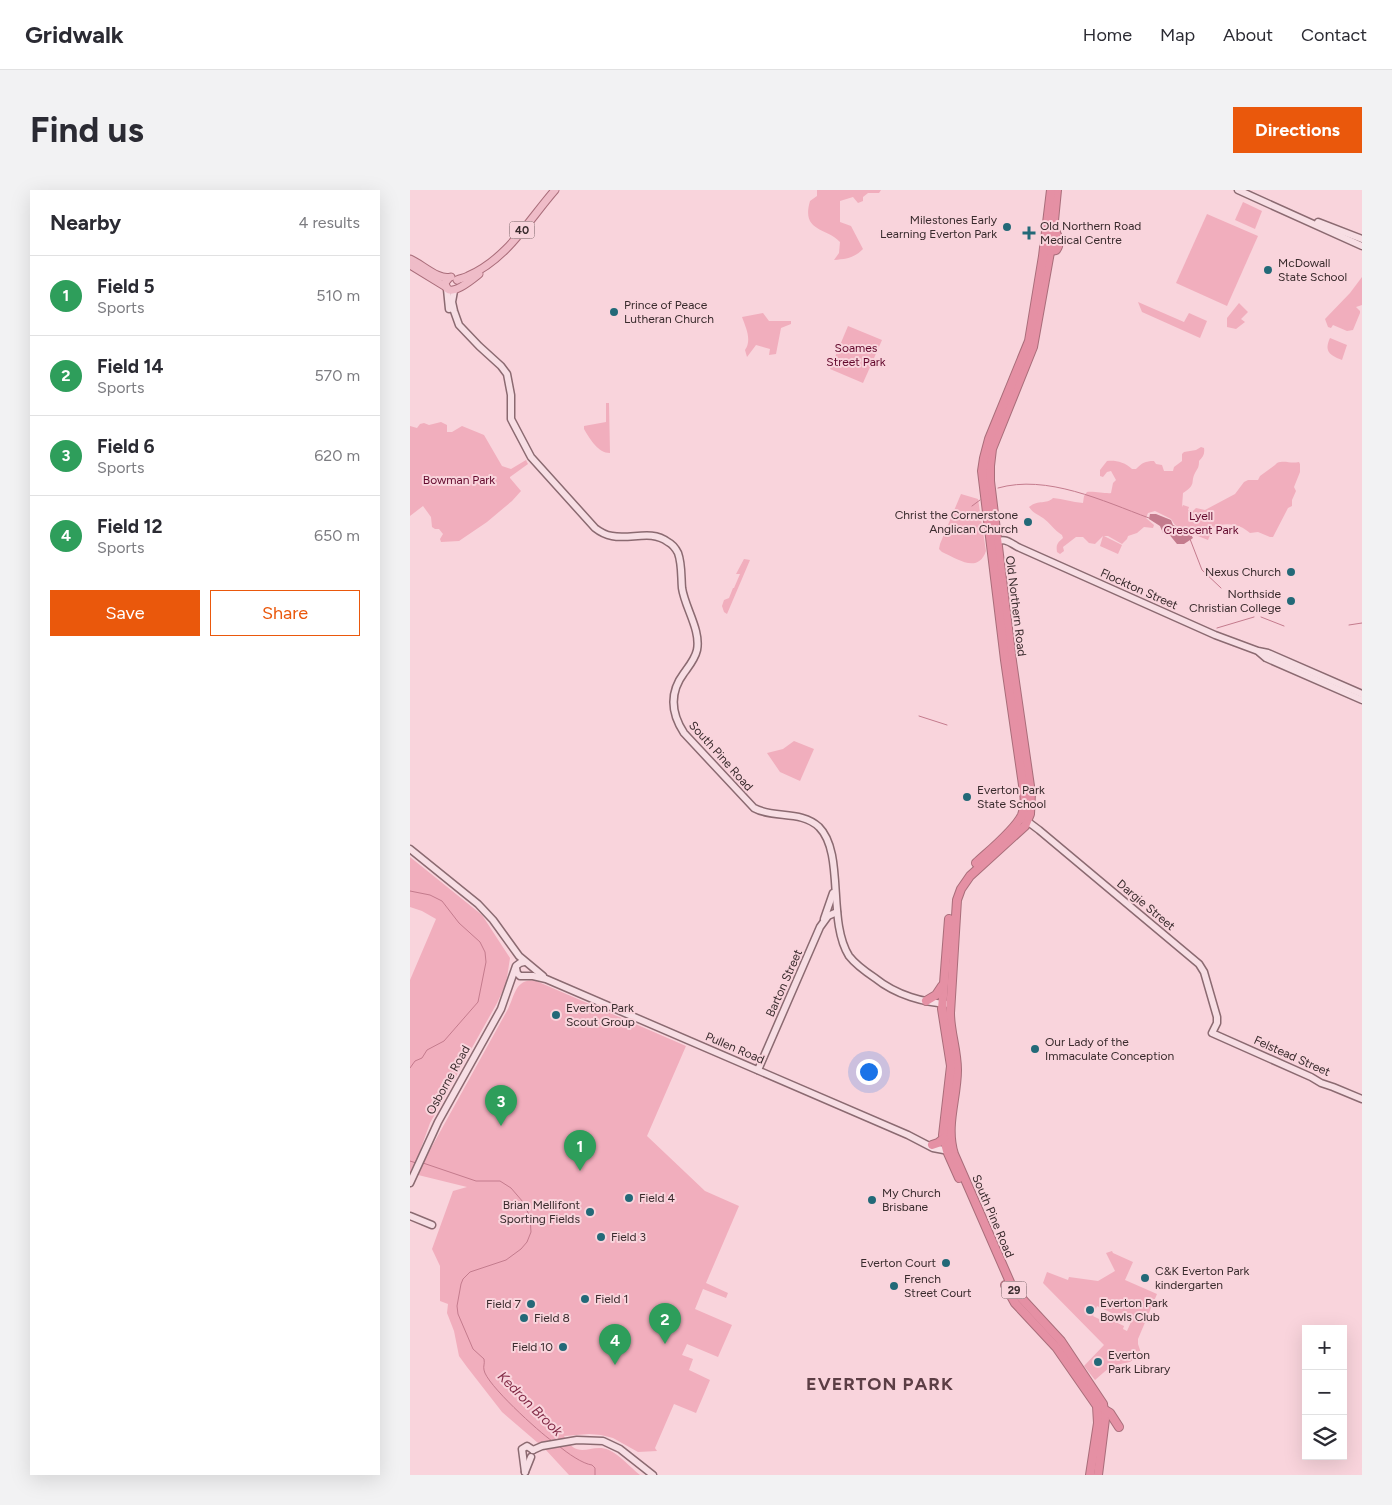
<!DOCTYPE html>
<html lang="en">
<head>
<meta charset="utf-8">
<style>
	body { margin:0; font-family:Figtree,sans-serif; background:#f2f2f3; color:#2b2b33 }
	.controls { position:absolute; right:15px; bottom:15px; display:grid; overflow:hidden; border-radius:0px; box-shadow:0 5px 20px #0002 }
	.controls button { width:45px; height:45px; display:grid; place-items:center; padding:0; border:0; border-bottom:1px solid #e1e1e2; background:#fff; color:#2b2b33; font:25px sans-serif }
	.you { position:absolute; left:458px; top:881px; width:18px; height:18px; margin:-12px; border:4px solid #fff; border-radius:50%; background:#1a73e8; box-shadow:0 0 0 8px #1a73e833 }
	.badge { display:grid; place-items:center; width:32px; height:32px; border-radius:50%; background:#ea580c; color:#fff; font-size:16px; font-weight:700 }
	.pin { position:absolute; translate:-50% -41px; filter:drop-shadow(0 1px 2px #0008) }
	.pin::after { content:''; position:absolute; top:26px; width:18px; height:15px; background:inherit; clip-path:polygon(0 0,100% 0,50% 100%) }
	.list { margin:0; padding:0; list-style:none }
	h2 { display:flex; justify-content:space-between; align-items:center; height:65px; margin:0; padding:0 20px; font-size:21px }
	h2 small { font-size:16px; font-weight:400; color:#7c7c81 }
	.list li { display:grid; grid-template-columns:32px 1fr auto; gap:15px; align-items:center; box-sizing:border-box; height:80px; padding:0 20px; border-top:1px solid #e1e1e2 }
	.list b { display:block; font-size:19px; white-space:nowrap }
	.list p { margin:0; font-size:16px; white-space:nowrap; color:#7c7c81 }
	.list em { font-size:16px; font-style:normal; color:#7c7c81 }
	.actions { display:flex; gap:10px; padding:15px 20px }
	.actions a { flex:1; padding:11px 0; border:1px solid #ea580c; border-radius:0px; text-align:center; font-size:18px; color:#ea580c }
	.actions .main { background:#ea580c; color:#fff }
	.icon { flex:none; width:28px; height:28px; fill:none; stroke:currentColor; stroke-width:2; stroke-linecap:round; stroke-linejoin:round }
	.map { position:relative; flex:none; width:952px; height:1285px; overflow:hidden; border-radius:0px }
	header { display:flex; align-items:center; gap:30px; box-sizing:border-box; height:70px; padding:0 25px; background:#fff; border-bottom:1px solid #e1e1e2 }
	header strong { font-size:24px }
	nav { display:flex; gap:28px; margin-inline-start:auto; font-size:18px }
	.intro { display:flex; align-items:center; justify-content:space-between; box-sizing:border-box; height:120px; padding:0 30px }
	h1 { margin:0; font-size:35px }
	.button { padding:12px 22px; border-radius:0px; background:#ea580c; color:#fff; font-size:18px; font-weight:700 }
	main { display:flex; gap:30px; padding:0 30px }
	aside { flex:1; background:#fff; border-radius:0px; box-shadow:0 5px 20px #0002 }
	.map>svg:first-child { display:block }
</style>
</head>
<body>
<header>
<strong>Gridwalk</strong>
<nav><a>Home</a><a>Map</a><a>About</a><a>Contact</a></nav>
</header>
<div class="intro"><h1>Find us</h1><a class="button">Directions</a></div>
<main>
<aside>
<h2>Nearby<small>4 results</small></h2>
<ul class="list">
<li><span class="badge" style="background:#2e9e5b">1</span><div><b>Field 5</b><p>Sports</p></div><em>510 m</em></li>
<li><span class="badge" style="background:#2e9e5b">2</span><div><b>Field 14</b><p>Sports</p></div><em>570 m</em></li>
<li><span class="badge" style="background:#2e9e5b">3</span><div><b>Field 6</b><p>Sports</p></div><em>620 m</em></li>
<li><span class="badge" style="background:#2e9e5b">4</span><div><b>Field 12</b><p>Sports</p></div><em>650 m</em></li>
</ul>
<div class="actions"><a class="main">Save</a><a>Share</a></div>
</aside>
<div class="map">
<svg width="952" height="1285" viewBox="0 0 952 1285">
	<rect width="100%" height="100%" fill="#f9d4dc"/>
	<g fill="#f1aebd" fill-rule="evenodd">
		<path d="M407 0H471L469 3H458L453 7V11L448 13 443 7 430 11V32L441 36 453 59C444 68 436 69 424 70L429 63 430 52C416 37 391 42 400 11L407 6Z"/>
		<path d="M833 12 852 21 845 39 825 30Z"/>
		<path d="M797 24 848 46 817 116 766 93Z"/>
		<path d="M952 87V115L946 117 950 121V123L943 140 937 141 923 135 921 138 918 137 915 129 940 103Z"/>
		<path d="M728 112 774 132 779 123 797 131 790 148 732 122Z"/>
		<path d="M829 113 838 122 831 129 835 132 826 139 817 137V128Z"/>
		<path d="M353 123 359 131H381V134L371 138 366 164 359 165 360 159 346 155 337 167 335 160C342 150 336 138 332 127Z"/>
		<path d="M438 136 472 150 453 193 420 179Z"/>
		<path d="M920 148 937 155 932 170C919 165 914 161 920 148Z"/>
		<path d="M196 213H199L200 263C188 263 180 249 174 239V236L196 232Z"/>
		<path d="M31 232 37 235V242H42L52 236 74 245 92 276 101 279 116 270 118 274 100 287V288L111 301 102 311 77 332 49 351 31 352 30 349 33 344 29 339H25L22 337 21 327 13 316 0 326V236L7 238 10 234 14 233 19 235Z"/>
		<path d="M791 257 794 258C795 264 793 267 789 271 789 277 788 278 785 283 780 293 787 294 773 303L772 317 773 315 779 317 778 320 782 322 786 318 795 320 825 304 834 292 838 290H848L850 286 865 275 867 273C875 270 880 274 889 272L890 274V282L884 297 886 301 882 310V316L878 318 863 347H860L848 342 840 343C831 334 814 331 803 338L798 350 775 341 765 335 761 329 745 321 738 323 736 328 744 335 743 338 734 337 727 343 718 346 717 349 712 354 698 346H694L712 355 708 364 690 356 693 346 685 354 679 353 673 347H666L653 357 654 361 650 364 647 362C646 355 647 353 653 348L652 345C644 340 640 333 633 328 627 324 623 323 619 317 629 309 636 315 643 308 653 309 662 312 673 313L674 306 677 302C684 301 697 304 701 303L703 293 706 290 701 281 697 282 693 287 690 286V280L697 271C705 270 715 272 722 279H726C732 273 735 271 744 271L746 274 752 275 754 281H763L764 277 772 271V264L774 262 786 260Z"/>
		<path d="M551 304 568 309 576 361C568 384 548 369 532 362L529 359 530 354Z"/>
		<path d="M334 369 340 370 317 424 314 422 312 416 314 410 319 408 323 398H324L330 384H326Z"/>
		<path d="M384 551 404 559 390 591 370 582 357 563 373 559Z"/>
		<path d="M0 667 72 725 100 768 96 794 87 813 20 933 11 958 20 960 98 819C105 805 105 790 124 790L276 856 237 946 295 1001 329 1016 296 1093 318 1103 316 1108 293 1099 285 1119 322 1135 308 1167 277 1154 272 1165 283 1169 279 1180 300 1190 286 1223 264 1214 245 1258 247 1261 228 1262 203 1248 191 1245 179 1244 154 1246C168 1272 181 1252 199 1260 211 1266 220 1277 230 1285H159L135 1259 92 1222 57 1177 49 1166 44 1141 37 1123 38 1114 30 1111V1076L22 1059 43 1001 57 997 0 983V790L26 729 12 721 0 717Z"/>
		<path d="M702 1061 703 1063 723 1072 715 1090 747 1104 728 1149V1154L731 1163 720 1172 701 1176 685 1190 674 1176 694 1155 633 1093 637 1082 658 1090 659 1087 688 1091 705 1081 696 1063ZM687 1116 721 1132 717 1141 713 1139 714 1136 695 1127 693 1131 683 1126Z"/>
	</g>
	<path fill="#c47b8d" d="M740 324H746L761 330 763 335 780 343 783 348 774 354H767L758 343H753L750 336 739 329Z"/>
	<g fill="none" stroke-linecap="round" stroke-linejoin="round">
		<g stroke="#c47b8d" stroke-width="1">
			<path d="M588 298C637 284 693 311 739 328"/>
			<path d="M562 316 570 310"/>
			<path d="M780 349 792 380 811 398"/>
			<path d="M851 427 874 436"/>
			<path d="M939 435 952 433"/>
			<path d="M807 438 844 427"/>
			<path d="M509 526 537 535"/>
			<path d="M0 701 20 705 32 711 49 733 70 752 75 762 76 772 68 812 34 851 17 860 12 868 5 871 0 878"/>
			<path d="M0 971 6 973"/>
			<path d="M13 973 66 991H90L101 998 113 1012 120 1027 121 1042 117 1052 111 1059 96 1070 60 1082 53 1089 51 1094 47 1116 48 1124 63 1159 74 1169C75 1174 73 1176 74 1180 76 1194 129 1242 142 1251"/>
			<path d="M149 1256C157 1263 173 1274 182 1275L185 1278V1285"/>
		</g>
		<defs>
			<g id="secondary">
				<path d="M828 0 952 56"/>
				<path d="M908 32 952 49"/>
				<path d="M37 99 39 119"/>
				<path d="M44 101 42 112 44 121 49 135 69 156 91 176 97 184 101 205V229L121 267 185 338C190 342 196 345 202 346 221 350 241 339 258 352 262 354 266 359 268 363 272 374 271 386 272 398 275 418 291 440 287 460 285 469 279 476 274 483 259 503 261 523 274 543L344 618C364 629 391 620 409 637 435 663 417 731 439 766 446 775 456 782 465 788 486 805 514 813 540 814"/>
				<path d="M585 353C595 346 601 354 610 358L805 445 848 461 858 463 952 504"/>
				<path d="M849 462 856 468 952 510"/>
				<path d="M613 628 629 640 789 774 794 782 807 827V833L802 843 901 887 911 893 923 897 952 909"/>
				<path d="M0 659 68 714 83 730 109 766 133 786"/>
				<path d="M414 729 423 703"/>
				<path d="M106 778 107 783 110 786H123L136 789 498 945 523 958 539 961"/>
				<path d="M348 880 410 737 418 726 427 722"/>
				<path d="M0 993 28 932 91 819 106 776 110 773 114 772"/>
				<path d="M0 1026 22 1035"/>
				<path d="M123 1260 132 1256 167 1250 193 1251 210 1259 243 1285"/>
				<path d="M115 1282 112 1259 117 1256 123 1260"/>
				<path d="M115 1282 121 1267"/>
			</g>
			<g id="primary">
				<path d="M0 69C12 74 29 91 41 87"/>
				<path d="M0 75 36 97"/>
				<path d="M38 89C36 92 34 92 36 96 39 109 64 88 69 84"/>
				<path d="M47 90C51 88 55 88 58 86 97 69 118 31 145 0"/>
			</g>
			<g id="highway">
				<path d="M647 0 642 51 623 157 582 259 580 276V291L602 471 621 603 620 624 615 636 560 686 551 699 547 710 540 823C540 842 547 860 547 880 547 908 535 936 544 964L603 1099 651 1151 693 1214 695 1229 688 1285"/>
				<path d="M640 61 646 60C651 53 648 45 643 38"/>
				<path d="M566 673C579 661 605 640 612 625 615 618 615 609 614 602L595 470 572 281 574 268 579 249 619 151 633 66 641 0"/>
				<path d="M539 729 532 819 541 876 533 945 537 961 549 988"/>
				<path d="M516 811 526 805 532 796"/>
				<path d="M522 955 528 953 534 948"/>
				<path d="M595 1095 605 1113 646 1157 687 1216 688 1233 680 1285"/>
				<path d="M695 1220 700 1223 709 1237"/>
			</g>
		</defs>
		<use href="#secondary" stroke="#8b6a71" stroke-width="9"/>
		<use href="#primary" stroke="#a96d7a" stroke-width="9"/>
		<use href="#highway" stroke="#a96d7a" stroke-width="10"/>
		<use href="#secondary" stroke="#f7dee4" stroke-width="6"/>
		<use href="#primary" stroke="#efbcc8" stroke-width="7"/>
		<use href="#highway" stroke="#e590a4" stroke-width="8"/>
	</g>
	<g fill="#236978" stroke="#f9d4dc" stroke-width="2">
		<circle cx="597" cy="37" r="5"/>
		<path d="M616.5 35.5h5v5h5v5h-5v5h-5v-5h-5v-5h5z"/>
		<circle cx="858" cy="80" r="5"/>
		<circle cx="204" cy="122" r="5"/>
		<circle cx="618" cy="332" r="5"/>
		<circle cx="881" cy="382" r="5"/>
		<circle cx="881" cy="411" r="5"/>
		<circle cx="557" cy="607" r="5"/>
		<circle cx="146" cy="825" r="5"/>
		<circle cx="625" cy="859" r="5"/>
		<circle cx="219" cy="1008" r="5"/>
		<circle cx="462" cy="1010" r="5"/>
		<circle cx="180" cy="1022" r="5"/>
		<circle cx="191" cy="1047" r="5"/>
		<circle cx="536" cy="1073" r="5"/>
		<circle cx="735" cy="1088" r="5"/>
		<circle cx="484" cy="1096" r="5"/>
		<circle cx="175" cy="1109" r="5"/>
		<circle cx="121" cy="1114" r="5"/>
		<circle cx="680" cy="1120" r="5"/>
		<circle cx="114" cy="1128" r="5"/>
		<circle cx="153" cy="1157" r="5"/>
		<circle cx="688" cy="1172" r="5"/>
	</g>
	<g text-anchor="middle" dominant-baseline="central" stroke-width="4" stroke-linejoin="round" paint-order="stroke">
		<g fill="#f9d4dc" stroke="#735e62" stroke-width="1">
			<rect x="99.5" y="31.5" width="25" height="17" rx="4"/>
			<rect x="591.5" y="1091.5" width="25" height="17" rx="4"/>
		</g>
		<g font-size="11" font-weight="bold" fill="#392b2d">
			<text x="112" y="40">40</text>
			<text x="604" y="1100">29</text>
		</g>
		<g font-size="12" fill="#392b2d" stroke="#f9d4dc" text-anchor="start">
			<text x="587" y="30" text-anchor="end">Milestones Early<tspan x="587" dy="14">Learning Everton Park</tspan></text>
			<text x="630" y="36">Old Northern Road<tspan x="630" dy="14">Medical Centre</tspan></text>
			<text x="868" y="73">McDowall<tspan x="868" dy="14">State School</tspan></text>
			<text x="214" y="115">Prince of Peace<tspan x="214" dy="14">Lutheran Church</tspan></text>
			<text x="608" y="325" text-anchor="end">Christ the Cornerstone<tspan x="608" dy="14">Anglican Church</tspan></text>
			<text x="871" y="382" text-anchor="end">Nexus Church</text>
			<text x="871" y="404" text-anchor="end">Northside<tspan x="871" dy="14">Christian College</tspan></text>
			<text x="567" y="600">Everton Park<tspan x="567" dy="14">State School</tspan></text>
			<text x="156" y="818">Everton Park<tspan x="156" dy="14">Scout Group</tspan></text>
			<text x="635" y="852">Our Lady of the<tspan x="635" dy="14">Immaculate Conception</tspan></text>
			<text x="472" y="1003">My Church<tspan x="472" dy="14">Brisbane</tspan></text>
			<text x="229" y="1008">Field 4</text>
			<text x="170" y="1015" text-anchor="end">Brian Mellifont<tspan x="170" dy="14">Sporting Fields</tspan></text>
			<text x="201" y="1047">Field 3</text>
			<text x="526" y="1073" text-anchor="end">Everton Court</text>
			<text x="745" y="1081">C&amp;K Everton Park<tspan x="745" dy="14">kindergarten</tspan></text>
			<text x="494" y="1089">French<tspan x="494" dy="14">Street Court</tspan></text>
			<text x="185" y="1109">Field 1</text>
			<text x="690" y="1113">Everton Park<tspan x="690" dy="14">Bowls Club</tspan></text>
			<text x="111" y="1114" text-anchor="end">Field 7</text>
			<text x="124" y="1128">Field 8</text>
			<text x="143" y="1157" text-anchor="end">Field 10</text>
			<text x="698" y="1165">Everton<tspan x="698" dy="14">Park Library</tspan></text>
		</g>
		<g font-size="12" fill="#62082c" stroke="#f9d4dc">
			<text x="446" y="158">Soames<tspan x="446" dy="14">Street Park</tspan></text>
			<text x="49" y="290">Bowman Park</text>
			<text x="791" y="326">Lyell<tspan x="791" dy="14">Crescent Park</tspan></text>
		</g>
		<g font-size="12" fill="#392b2d" stroke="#f9d4dc">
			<text transform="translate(729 399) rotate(24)">Flockton Street</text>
			<text transform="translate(606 416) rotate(83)">Old Northern Road</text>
			<text transform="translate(311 566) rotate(48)">South Pine Road</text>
			<text transform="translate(736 715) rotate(40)">Dargie Street</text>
			<text transform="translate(374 793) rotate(-66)">Barton Street</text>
			<text transform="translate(325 858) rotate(23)">Pullen Road</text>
			<text transform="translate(882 866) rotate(24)">Felstead Street</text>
			<text transform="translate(38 890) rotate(-61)">Osborne Road</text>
			<text transform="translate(583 1026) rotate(67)">South Pine Road</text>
		</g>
		<g font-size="14" font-style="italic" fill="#822a46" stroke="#f9d4dc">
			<text transform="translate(120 1214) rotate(45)">Kedron Brook</text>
		</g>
		<g font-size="18" font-weight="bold" letter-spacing="1" fill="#5c3e45" stroke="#f9d4dc">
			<text x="470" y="1194">EVERTON PARK</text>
		</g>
	</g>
</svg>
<div class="controls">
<button>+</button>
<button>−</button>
<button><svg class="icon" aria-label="layers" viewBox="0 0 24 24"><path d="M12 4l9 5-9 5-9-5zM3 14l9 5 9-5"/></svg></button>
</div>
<div class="you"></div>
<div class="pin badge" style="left:170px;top:981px;background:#2e9e5b">1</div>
<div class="pin badge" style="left:255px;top:1154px;background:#2e9e5b">2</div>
<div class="pin badge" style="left:91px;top:936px;background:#2e9e5b">3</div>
<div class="pin badge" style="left:205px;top:1175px;background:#2e9e5b">4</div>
</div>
</main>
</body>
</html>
